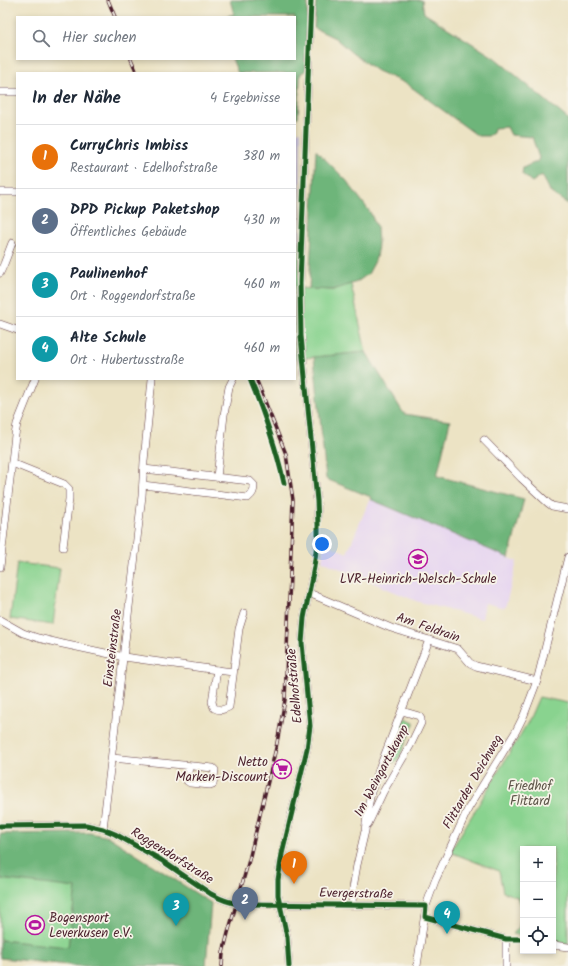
<!DOCTYPE html>
<html lang="de">
<head>
<meta charset="utf-8">
<style>
	body { margin:0; font-family:Kalam,sans-serif; background:#f2f2f3; color:#1f2937 }
	.controls { position:absolute; right:12px; bottom:12px; display:grid; overflow:hidden; border-radius:0px; box-shadow:0 2px 6px #0003 }
	.controls button { width:36px; height:36px; display:grid; place-items:center; padding:0; border:0; border-bottom:1px solid #e0e1e3; background:#fff; color:#1f2937; font:20px sans-serif }
	.you { position:absolute; left:322px; top:544px; width:14px; height:14px; margin:-10px; border:3px solid #fff; border-radius:50%; background:#1a73e8; box-shadow:0 0 0 6px #1a73e833 }
	.badge { display:grid; place-items:center; width:26px; height:26px; border-radius:50%; background:#7c3aed; color:#fff; font-size:13px; font-weight:700 }
	.pin { position:absolute; translate:-50% -33px; filter:drop-shadow(0 1px 2px #0008) }
	.pin::after { content:''; position:absolute; top:21px; width:14px; height:12px; background:inherit; clip-path:polygon(0 0,100% 0,50% 100%) }
	.list { margin:0; padding:0; list-style:none }
	h2 { display:flex; justify-content:space-between; align-items:center; height:52px; margin:0; padding:0 16px; font-size:17px }
	h2 small { font-size:13px; font-weight:400; color:#747a83 }
	.list li { display:grid; grid-template-columns:26px 1fr auto; gap:12px; align-items:center; box-sizing:border-box; height:64px; padding:0 16px; border-top:1px solid #e0e1e3 }
	.list b { display:block; font-size:15px; white-space:nowrap }
	.list p { margin:0; font-size:13px; white-space:nowrap; color:#747a83 }
	.list em { font-size:13px; font-style:normal; color:#747a83 }
	.icon { flex:none; width:22px; height:22px; fill:none; stroke:currentColor; stroke-width:2; stroke-linecap:round; stroke-linejoin:round }
	.map { position:relative; flex:none; width:568px; height:966px; overflow:hidden }
	.search { position:absolute; background:#fff; box-shadow:0 2px 6px #0003; left:16px; top:16px; width:280px; height:44px; display:flex; align-items:center; gap:10px; box-sizing:border-box; padding:0 14px; border-radius:0px; color:#747a83; font-size:15px }
	.panel { position:absolute; background:#fff; box-shadow:0 2px 6px #0003; left:16px; top:72px; width:280px; height:308px; border-radius:0px }
	.map>svg:first-child { display:block }
</style>
</head>
<body>
<div class="map">
<svg width="568" height="966" viewBox="0 0 568 966">
	<rect width="100%" height="100%" fill="#f7f3e8"/>
	<filter id="ink" filterUnits="userSpaceOnUse"><feTurbulence type="fractalNoise" baseFrequency=".025" numOctaves="2"/><feDisplacementMap in="SourceGraphic" scale="8" xChannelSelector="R" yChannelSelector="G"/><feConvolveMatrix kernelMatrix="1 2 1 2 8 2 1 2 1" color-interpolation-filters="sRGB"/></filter>
	<filter id="wash" filterUnits="userSpaceOnUse"><feTurbulence type="fractalNoise" baseFrequency=".012" numOctaves="4" result="noise"/><feDisplacementMap in="SourceGraphic" scale="16" xChannelSelector="R" yChannelSelector="G"/><feGaussianBlur stdDeviation="0.9" result="paint"/><feColorMatrix in="noise" values="0 0 0 0 0 0 0 0 0 0 0 0 0 0 0 0 0 1.4 0 .05"/><feComposite in="paint" operator="in"/></filter>
	<g filter="url(#wash)">
		<rect width="100%" height="100%" fill="#ece3c4"/>
		<path fill="#e5d3f1" d="M370 499 509 558 517 561 505 608 485 603 482 619 416 601 322 561 324 543 347 553Z"/>
		<path fill="#c7c0d9" d="M301 131 300 243 295 244V132Z"/>
		<g fill="#89d38f" stroke="#6a795d">
			<path d="M300 243 298 288 333 290 351 284 366 352 295 359V244Z"/>
			<path d="M17 563 60 568 53 625 10 619Z"/>
			<path d="M539 697 568 703V944L553 941V849H523V936L513 934 519 927 522 911 517 897 503 892 499 871 450 852 528 722Z"/>
			<path d="M403 718H405L414 722V724L399 758 395 762 385 763Z"/>
			<path d="M0 879 76 887 68 948 0 940Z"/>
		</g>
		<g fill="#6eb57a" stroke="#5c6a52">
			<path d="M230 0H308L306 71 301 73 300 77 298 117 295 118V73H238L232 59H295V17H223L234 14Z"/>
			<path d="M316 0H422L424 13 495 58 568 119V204L551 193 542 175 532 182 522 174 523 168 529 165 537 162 539 158 532 137 511 135 507 127 494 128 493 133 488 136H478L407 84 377 71 352 53 335 38 314 28Z"/>
			<path d="M316 150 346 180 370 212 377 228 378 243 377 255 374 263 368 274 357 282 333 290 309 289Z"/>
			<path d="M366 352 404 414 450 421 437 476 524 499 509 558 370 499 371 497 326 479 314 357Z"/>
			<path d="M90 833 109 837 211 903 206 966H79L0 958V940L68 947 76 888 0 879V834Z"/>
		</g>
	</g>
	<g filter="url(#ink)">
		<g fill="none" stroke-linecap="round" stroke-linejoin="round">
			<defs>
				<g id="minor">
					<path d="M0 92H17"/>
					<path d="M0 192H17"/>
					<path d="M0 273 4 264 12 243"/>
					<path d="M0 324 17 330"/>
					<path d="M484 440 521 478 548 503 552 506 568 509"/>
					<path d="M12 463 64 484 69 489V499L63 547"/>
					<path d="M217 477 224 415 229 387 233 379"/>
					<path d="M143 485 248 498C253 494 254 491 254 485L250 481 144 469"/>
					<path d="M0 567 15 435 17 424 35 379"/>
					<path d="M309 593 391 628 458 649 470 663 476 666 537 681"/>
					<path d="M0 620 23 633 38 638 63 644 124 657 217 670"/>
					<path d="M233 672 217 670 212 702 214 708C220 711 223 710 229 707L239 629 244 613"/>
					<path d="M112 758 213 768 215 770 213 784 210 785 190 783 187 781 189 766"/>
					<path d="M368 824 383 792 410 746 421 723V719L419 716 402 711"/>
					<path d="M0 826 86 825 103 829 115 834 161 860 211 894C220 899 229 903 240 904L426 906"/>
					<path d="M103 829 142 496 144 461 152 379"/>
					<path d="M352 905 353 888 357 865 365 831 368 808 371 792 380 767 429 640"/>
					<path d="M425 917 506 939H523"/>
					<path d="M553 945 568 947"/>
					<path d="M289 966 287 937 278 895V880L282 854 307 749 310 726 302 643 304 618 314 567 318 535V524L317 501 301 336 300 283 311 0"/>
					<path d="M417 966 426 906 435 881 468 809 516 731 524 715 537 681 568 557"/>
					<path d="M506 966V939"/>
				</g>
			</defs>
			<use href="#minor" stroke="#623c42" stroke-width="8"/>
			<use href="#minor" stroke="#fff" stroke-width="7"/>
			<defs>
				<g id="rail">
					<path d="M108 0 115 17"/>
					<path d="M131 59 137 73"/>
					<path d="M222 966 223 953 228 933 249 860 276 748 285 700 293 500 286 454 256 379"/>
				</g>
			</defs>
			<use href="#rail" stroke="#4a1f2b" stroke-width="3.5"/>
			<use href="#rail" stroke="#f7f3e8" stroke-width="2" stroke-dasharray="6" stroke-linecap="butt"/>
			<defs>
				<g id="cycleway">
					<path d="M250 379C264 413 276 447 284 483"/>
					<path d="M0 826 86 825 103 829 115 834 161 860 211 894C220 899 229 903 240 904L426 906 425 917 506 939H523"/>
					<path d="M289 966 287 937 278 895V880L282 854 307 749 310 726 302 643 304 618 314 567 318 535V524L317 501 301 336 300 283 311 0"/>
				</g>
			</defs>
			<use href="#cycleway" stroke="#f7f3e8" stroke-width="8"/>
			<use href="#cycleway" stroke="#1b5e20" stroke-width="5"/>
		</g>
	</g>
	<defs>
		<symbol id="school-ring" viewBox="-11 -11 22 22"><circle r="9.5" fill="#f7f3e8" stroke="#b5179e" stroke-width="1.5"/><path d="M0-5L7-2L0 1L-7-2ZM-4 1L0 2.5L4 1V4Q0 6-4 4Z" fill="#b5179e"/></symbol>
		<symbol id="supermarket-ring" viewBox="-11 -11 22 22"><circle r="9.5" fill="#f7f3e8" stroke="#b5179e" stroke-width="1.5"/><path d="M-6-5.5h2.5l.6 2H6L4.5 2H-2.5L-4.4-4H-6ZM-1.5 3.2a1.3 1.3 0 1 0 .1 0ZM3 3.2a1.3 1.3 0 1 0 .1 0Z" fill="#b5179e"/></symbol>
		<symbol id="stadium-ring" viewBox="-11 -11 22 22"><circle r="9.5" fill="#f7f3e8" stroke="#b5179e" stroke-width="1.5"/><path d="M0-5a6.5 5 0 1 0 0 10a6.5 5 0 1 0 0-10ZM-3.5-1.8h7v3.6h-7Z" fill="#b5179e"/></symbol>
	</defs>
	<g fill-rule="evenodd">
		<use href="#school-ring" x="407" y="548" width="22" height="22"/>
		<use href="#supermarket-ring" x="271" y="758" width="22" height="22"/>
		<use href="#stadium-ring" x="24" y="914" width="22" height="22"/>
	</g>
	<g text-anchor="middle" dominant-baseline="central" stroke-width="3.5" stroke-linejoin="round" paint-order="stroke">
		<g font-size="13" fill="#4a1f2b" stroke="#f7f3e8">
			<text x="418" y="579">LVR-Heinrich-Welsch-Schule</text>
			<text x="268" y="762" text-anchor="end">Netto<tspan x="268" dy="15">Marken-Discount</tspan></text>
			<text x="49" y="918" text-anchor="start">Bogensport<tspan x="49" dy="15">Leverkusen e.V.</tspan></text>
		</g>
		<g font-size="13" fill="#4a1f2b" stroke="#f7f3e8">
			<text transform="translate(428 628) rotate(19)">Am Feldrain</text>
			<text transform="translate(113 648) rotate(-83)">Einsteinstraße</text>
			<text transform="translate(295 686) rotate(-95)">Edelhofstraße</text>
			<text transform="translate(382 771) rotate(-62)">Im Weingartskamp</text>
			<text transform="translate(473 782) rotate(-60)">Flittarder Deichweg</text>
			<text transform="translate(172 856) rotate(32)">Roggendorfstraße</text>
			<text transform="translate(356 894) rotate(1)">Evergerstraße</text>
		</g>
		<g font-size="13" fill="#5d5549" stroke="#f7f3e8">
			<text x="530" y="786">Friedhof<tspan x="530" dy="15">Flittard</tspan></text>
		</g>
	</g>
</svg>
<div class="controls">
<button>+</button>
<button>−</button>
<button><svg class="icon" aria-label="locate" viewBox="0 0 24 24"><circle cx="12" cy="12" r="6"/><path d="M12 2v4M12 18v4M2 12h4M18 12h4"/></svg></button>
</div>
<div class="you"></div>
<div class="pin badge" style="left:294px;top:884px;background:#e8710a">1</div>
<div class="pin badge" style="left:245px;top:920px;background:#5c6f8a">2</div>
<div class="pin badge" style="left:176px;top:926px;background:#0f9aa8">3</div>
<div class="pin badge" style="left:447px;top:934px;background:#0f9aa8">4</div>
<div class="search"><svg class="icon" aria-label="search" viewBox="0 0 24 24"><circle cx="10" cy="10" r="6"/><path d="M15 15l6 6"/></svg>Hier suchen</div>
<section class="panel">
<h2>In der Nähe<small>4 Ergebnisse</small></h2>
<ul class="list">
<li><span class="badge" style="background:#e8710a">1</span><div><b>CurryChris Imbiss</b><p>Restaurant · Edelhofstraße</p></div><em>380 m</em></li>
<li><span class="badge" style="background:#5c6f8a">2</span><div><b>DPD Pickup Paketshop</b><p>Öffentliches Gebäude</p></div><em>430 m</em></li>
<li><span class="badge" style="background:#0f9aa8">3</span><div><b>Paulinenhof</b><p>Ort · Roggendorfstraße</p></div><em>460 m</em></li>
<li><span class="badge" style="background:#0f9aa8">4</span><div><b>Alte Schule</b><p>Ort · Hubertusstraße</p></div><em>460 m</em></li>
</ul>
</section>
</div>
</body>
</html>
